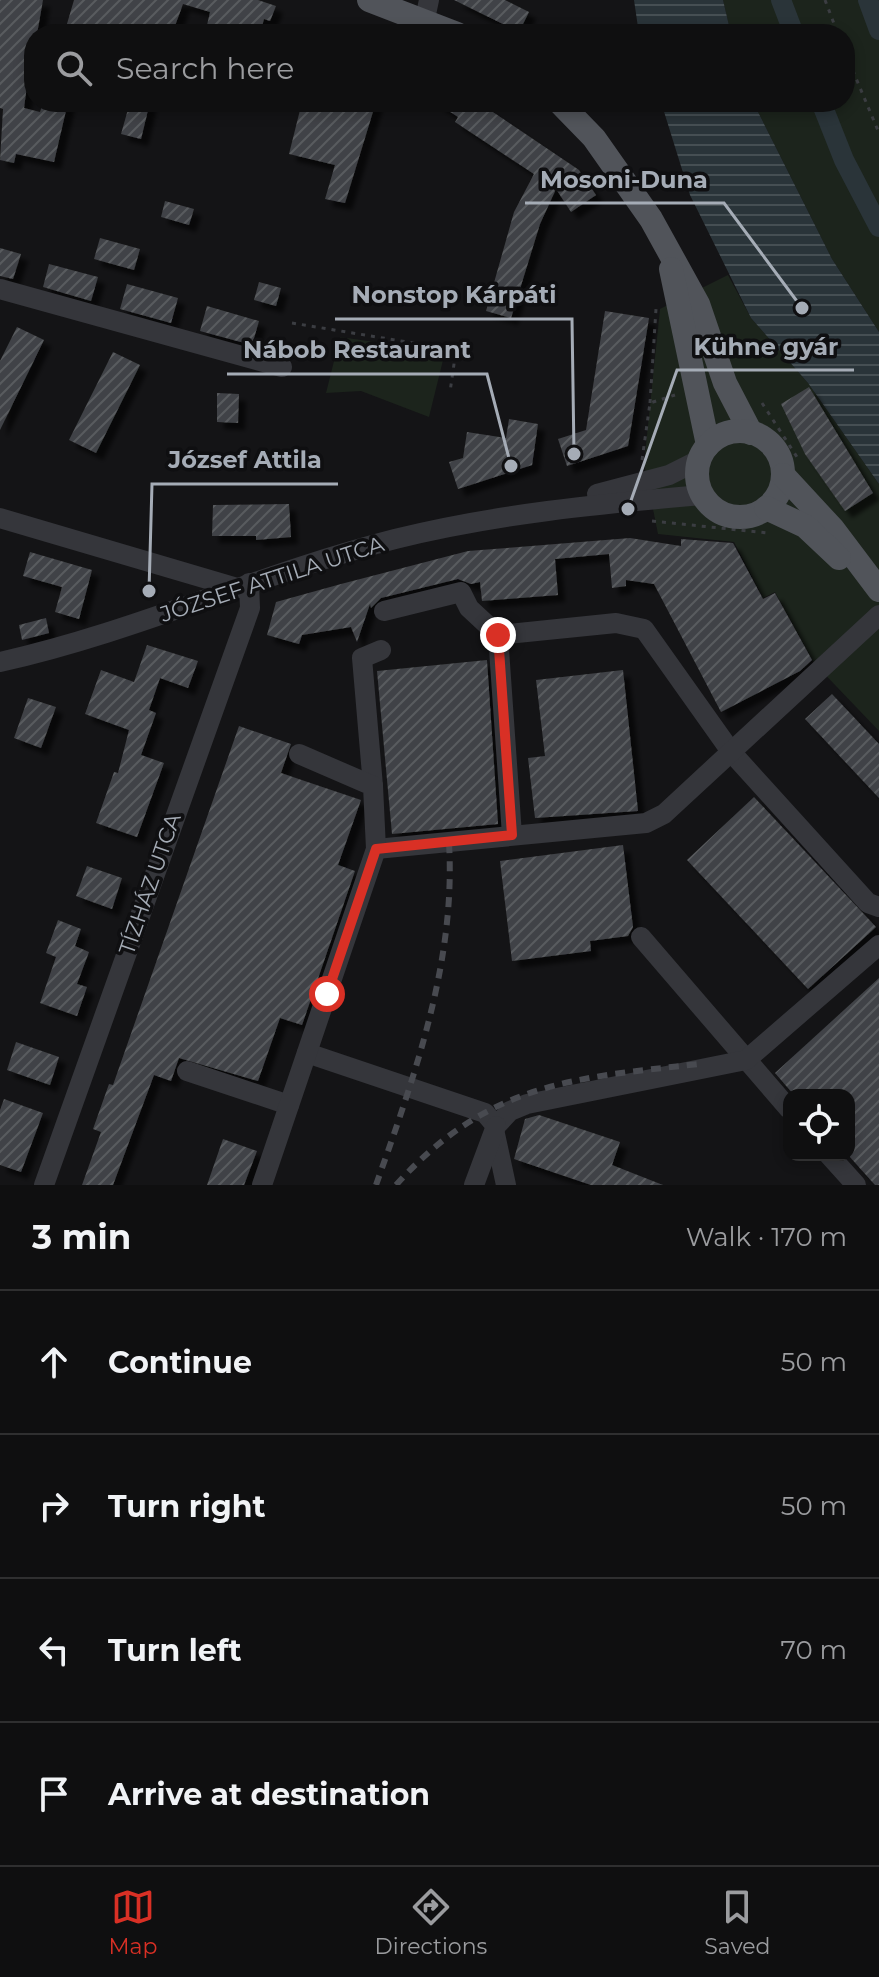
<!DOCTYPE html>
<html lang="en">
<head>
<meta charset="utf-8">
<style>
	body { margin:0; font-family:Montserrat,sans-serif; background:#181819; color:#f1f3f6 }
	.controls { position:absolute; right:24px; bottom:24px; display:grid; overflow:hidden; border-radius:16px; box-shadow:0 4px 12px #0003 }
	.controls button { width:72px; height:72px; display:grid; place-items:center; padding:0; border:0; border-bottom:2px solid #2f2f30; background:#0f0f10; color:#f1f3f6; font:40px sans-serif }
	.stop { position:absolute; width:24px; height:24px; margin:-18px; border:6px solid #d93025; border-radius:50%; background:#fff }
	.stop.end { background:#d93025; border-color:#fff; box-shadow:0 2px 8px #0008 }
	.list { margin:0; padding:0; list-style:none }
	h2 { display:flex; justify-content:space-between; align-items:center; height:104px; margin:0; padding:0 32px; font-size:34px }
	h2 small { font-size:26px; font-weight:400; color:#9b9c9f }
	.list li { display:grid; grid-template-columns:52px 1fr auto; gap:24px; align-items:center; box-sizing:border-box; height:144px; padding:0 32px; border-top:2px solid #2f2f30 }
	.list b { display:block; font-size:30px; white-space:nowrap }
	.list em { font-size:26px; font-style:normal; color:#9b9c9f }
	.icon { flex:none; width:44px; height:44px; fill:none; stroke:currentColor; stroke-width:2; stroke-linecap:round; stroke-linejoin:round }
	.map { position:relative; flex:none; width:879px; height:1185px; overflow:hidden }
	.search { position:absolute; background:#0f0f10; box-shadow:0 4px 12px #0003; left:24px; right:24px; top:24px; height:88px; display:flex; align-items:center; gap:20px; box-sizing:border-box; padding:0 28px; border-radius:32px; color:#9b9c9f; font-size:30px }
	.sheet { height:680px; background:#0f0f10 }
	nav { display:flex; justify-content:space-around; align-items:center; box-sizing:border-box; height:112px; border-top:2px solid #2f2f30; background:#0f0f10; font-size:22px; color:#9b9c9f }
	nav a { display:grid; justify-items:center; gap:4px }
	nav .on { color:#d93025 }
	.map>svg:first-child { display:block }
</style>
</head>
<body>
<div class="map">
<svg width="879" height="1185" viewBox="0 0 879 1185">
	<defs>
		<pattern id="water-rules" width="6" height="5" patternUnits="userSpaceOnUse" patternTransform="scale(2)"><rect width="6" height="5" fill="#2a3439"/><path d="M0 2.5h6" fill="none" stroke="#464f53"/></pattern>
		<pattern id="building-hatch" width="6" height="6" patternUnits="userSpaceOnUse" patternTransform="scale(2)"><rect width="6" height="6" fill="#404246"/><path d="M-1 1l2-2M0 6l6-6M5 7l2-2" fill="none" stroke="#595b5e"/></pattern>
		<filter id="shadow"><feDropShadow dx="7" dy="7" stdDeviation="2" flood-color="#0009"/></filter>
	</defs>
	<rect width="100%" height="100%" fill="#141416"/>
	<g fill="#1c241c">
		<path d="M723 0H879V332L832 259 753 102H845V34H731Z"/>
		<path d="M728 275 751 318 808 383 879 484V731L814 663 775 592 763 598 734 542 658 534 644 464 660 309Z"/>
		<path d="M340 337 445 352 429 417 361 391 326 393Z"/>
	</g>
	<g fill="url(#water-rules)">
		<path d="M634 0H723L731 34H639Z"/>
		<path d="M661 102H753L832 259 879 332V484L808 383 751 318 690 195Z"/>
	</g>
	<g fill="none" stroke-linecap="round" stroke-linejoin="round">
		<g stroke="#2a3439" stroke-width="20">
			<path d="M781 0 794 34"/>
			<path d="M868 0 879 30"/>
			<path d="M821 102 844 160 879 227"/>
		</g>
	</g>
	<g fill="url(#building-hatch)" filter="url(#shadow)">
		<path d="M0 0H43L37 34H34L24 108 40 112 43 102H68L54 162 16 154 14 163 0 160 3 109 0 108Z"/>
		<path d="M74 0H258L276 6 270 21 264 19 260 34H205L210 12 183 4 172 34H64Z"/>
		<path d="M454 0H505L529 12 519 32Z"/>
		<path d="M130 102H150L141 139 121 134Z"/>
		<path d="M302 102H376L345 203 325 199 335 165 289 154Z"/>
		<path d="M435 102H478L579 170 596 195 571 212 556 189 540 224 511 318 486 311 514 212 534 174 455 122 458 117Z"/>
		<path d="M165 201 194 209 189 225 161 217Z"/>
		<path d="M100 238 140 249 134 270 94 259Z"/>
		<path d="M0 248 21 254 13 279 0 276Z"/>
		<path d="M49 264 98 277 91 301 43 287Z"/>
		<path d="M259 282 281 288 276 306 254 300Z"/>
		<path d="M127 284 178 298 171 323 120 309Z"/>
		<path d="M207 306 259 321 252 345 200 331Z"/>
		<path d="M605 311 649 318 628 446 567 466 558 439 586 430Z"/>
		<path d="M17 327 44 340 0 430V361Z"/>
		<path d="M113 352 140 365 96 453 69 440Z"/>
		<path d="M809 387 873 493 845 511 805 454 781 404Z"/>
		<path d="M217 393 239 394 238 423 217 422Z"/>
		<path d="M509 419 538 424 532 465 458 489 449 462 463 458 467 432 506 438Z"/>
		<path d="M289 504 291 537 256 540V536H212L213 505Z"/>
		<path d="M630 538 681 546V539L733 543 763 599 775 593 812 660 800 671 721 712 654 584 626 580V586L612 588 609 554 555 559 558 595 482 601 480 582 471 584 458 579 381 598 371 608 370 604 357 642 351 627 302 635 299 644 267 635 276 602 341 584 468 551Z"/>
		<path d="M30 552 92 570 79 619 55 612 62 587 23 576Z"/>
		<path d="M46 618 49 633 22 640 19 625Z"/>
		<path d="M147 645 198 661 188 688 160 678 149 710 156 713 141 755 164 763 137 837 96 823 114 772 118 773 129 730 85 714 101 670 134 682Z"/>
		<path d="M487 660 498 824 392 834 377 671Z"/>
		<path d="M623 670 638 811 535 818 528 758 545 756 536 680Z"/>
		<path d="M832 694 879 744V798L805 719Z"/>
		<path d="M28 698 56 707 41 748 14 738Z"/>
		<path d="M239 726 291 744 281 773 361 800 338 865 355 871 302 1025 280 1018 258 1081 179 1058 171 1081 154 1075 113 1185H82L101 1132 93 1129 109 1084 113 1085Z"/>
		<path d="M754 797 876 927 808 989 687 860Z"/>
		<path d="M623 845 633 927 628 936 590 941 591 951 512 961 500 861Z"/>
		<path d="M87 866 122 878 112 909 76 896Z"/>
		<path d="M58 920 81 929 75 946 89 952 77 984 87 987 77 1016 40 1003 56 957 46 953Z"/>
		<path d="M879 978V1185H875L849 1156V1095H794L775 1073Z"/>
		<path d="M16 1042 59 1057 50 1085 7 1070Z"/>
		<path d="M4 1099 43 1113 21 1172 0 1165V1110Z"/>
		<path d="M539 1115 620 1142 612 1165 663 1185H591L514 1159 525 1119Z"/>
		<path d="M223 1139 257 1151 244 1185H207Z"/>
	</g>
	<g fill="none" stroke-linecap="round" stroke-linejoin="round">
		<g stroke="#3b3d42" stroke-width="3" stroke-dasharray="4 6" stroke-linecap="butt">
			<path d="M825 0 838 34"/>
			<path d="M478 27 492 34"/>
			<path d="M845 52 879 133"/>
			<path d="M292 323 456 350 450 392"/>
			<path d="M650 403 656 309"/>
			<path d="M762 403 797 457"/>
			<path d="M642 460 650 403 675 395"/>
			<path d="M652 521 768 533"/>
		</g>
		<g stroke="#35363b" stroke-width="20">
			<path d="M425 19 429 0"/>
			<path d="M0 289 282 367"/>
			<path d="M597 494 669 475 699 460"/>
			<path d="M0 518 234 587"/>
			<path d="M384 611 461 592 469 608 498 635"/>
			<path d="M0 662C135 632 261 573 395 539 496 514 599 504 702 495"/>
			<path d="M373 786 362 658 381 650"/>
			<path d="M512 835 498 635 616 623 644 629 732 753 868 903 879 907"/>
			<path d="M376 849 646 823 664 814 879 615"/>
			<path d="M641 937 789 1109"/>
			<path d="M307 1053 485 1113 496 1126 510 1111 527 1104 746 1060 879 945"/>
			<path d="M187 1071 289 1105"/>
			<path d="M495 1134 506 1185"/>
			<path d="M829 1155 856 1185"/>
			<path d="M44 1185 250 608 249 583"/>
			<path d="M262 1185 376 849 373 786 299 754"/>
			<path d="M474 1185 496 1126"/>
		</g>
		<g stroke="#51545a" stroke-width="24">
			<path d="M369 0 457 34"/>
			<path d="M559 102 594 138 651 219 698 304 725 383 751 433"/>
			<path d="M671 269 708 445"/>
			<circle cx="740" cy="474" r="43"/>
			<path d="M783 475 833 529 879 590"/>
			<path d="M766 508 805 526 839 558"/>
		</g>
		<g stroke="#484a50" stroke-width="6" stroke-dasharray="10 8" stroke-linecap="butt">
			<path d="M376 1185C415 1075 456 961 449 843"/>
			<path d="M396 1185C488 1083 572 1078 699 1064"/>
		</g>
	</g>
	<g fill="none" stroke-linecap="round" stroke-linejoin="round">
		<path stroke="#d93025" stroke-width="10" d="M327 994 376 849 512 835 498 635"/>
	</g>
	<g text-anchor="middle" dominant-baseline="central" stroke-width="7" stroke-linejoin="round" paint-order="stroke">
		<g font-size="22" fill="#a5acb6" stroke="#0f0f11">
			<text transform="translate(272 579) rotate(-18)">JÓZSEF ATTILA UTCA</text>
			<text transform="translate(150 884) rotate(-71)">TÍZHÁZ UTCA</text>
		</g>
	</g>
	<path fill="none" stroke="#a5acb6" stroke-width="3" d="M802 308L724 203H525M574 454L572 319H335M628 509L677 370H854M511 466L487 374H227M149 591L152 484H338"/>
	<g fill="#a5acb6" stroke="#0f0f11" stroke-width="3">
		<circle cx="802" cy="308" r="8"/>
		<circle cx="574" cy="454" r="8"/>
		<circle cx="628" cy="509" r="8"/>
		<circle cx="511" cy="466" r="8"/>
		<circle cx="149" cy="591" r="8"/>
	</g>
	<g font-size="24" text-anchor="middle" font-weight="bold" fill="#a5acb6" stroke="#0f0f11" stroke-width="7" stroke-linejoin="round" paint-order="stroke">
		<text x="624" y="188">Mosoni-Duna</text>
		<text x="454" y="303">Nonstop Kárpáti</text>
		<text x="766" y="355">Kühne gyár</text>
		<text x="357" y="358">Nábob Restaurant</text>
		<text x="245" y="468">József Attila</text>
	</g>
</svg>
<div class="controls">
<button><svg class="icon" aria-label="locate" viewBox="0 0 24 24"><circle cx="12" cy="12" r="6"/><path d="M12 2v4M12 18v4M2 12h4M18 12h4"/></svg></button>
</div>
<div class="stop" style="left:327px;top:994px"></div>
<div class="stop end" style="left:498px;top:635px"></div>
<div class="search"><svg class="icon" aria-label="search" viewBox="0 0 24 24"><circle cx="10" cy="10" r="6"/><path d="M15 15l6 6"/></svg>Search here</div>
</div>
<section class="sheet">
<h2>3 min<small>Walk · 170 m</small></h2>
<ul class="list">
<li><svg class="icon" aria-label="ahead" viewBox="0 0 24 24"><path d="M12 20V5M6 11l6-6 6 6"/></svg><div><b>Continue</b></div><em>50 m</em></li>
<li><svg class="icon" aria-label="right" viewBox="0 0 24 24"><path d="M7 20v-9h11M14 6l5 5-5 5"/></svg><div><b>Turn right</b></div><em>50 m</em></li>
<li><svg class="icon" aria-label="left" viewBox="0 0 24 24"><path d="M17 20v-9H6M10 6l-5 5 5 5"/></svg><div><b>Turn left</b></div><em>70 m</em></li>
<li><svg class="icon" aria-label="arrive" viewBox="0 0 24 24"><path d="M6 21V4h12l-3 4 3 4H6"/></svg><div><b>Arrive at destination</b></div></li>
</ul>
</section>
<nav>
<a class="on"><svg class="icon" aria-label="map" viewBox="0 0 24 24"><path d="M3 6l6-2 6 2 6-2v14l-6 2-6-2-6 2zM9 4v14M15 6v14"/></svg>Map</a>
<a><svg class="icon" aria-label="directions" viewBox="0 0 24 24"><path d="M12 3l9 9-9 9-9-9zM9 14v-3h6M13 9l2 2-2 2"/></svg>Directions</a>
<a><svg class="icon" aria-label="saved" viewBox="0 0 24 24"><path d="M7 4h10v16l-5-4-5 4z"/></svg>Saved</a>
</nav>
</body>
</html>
